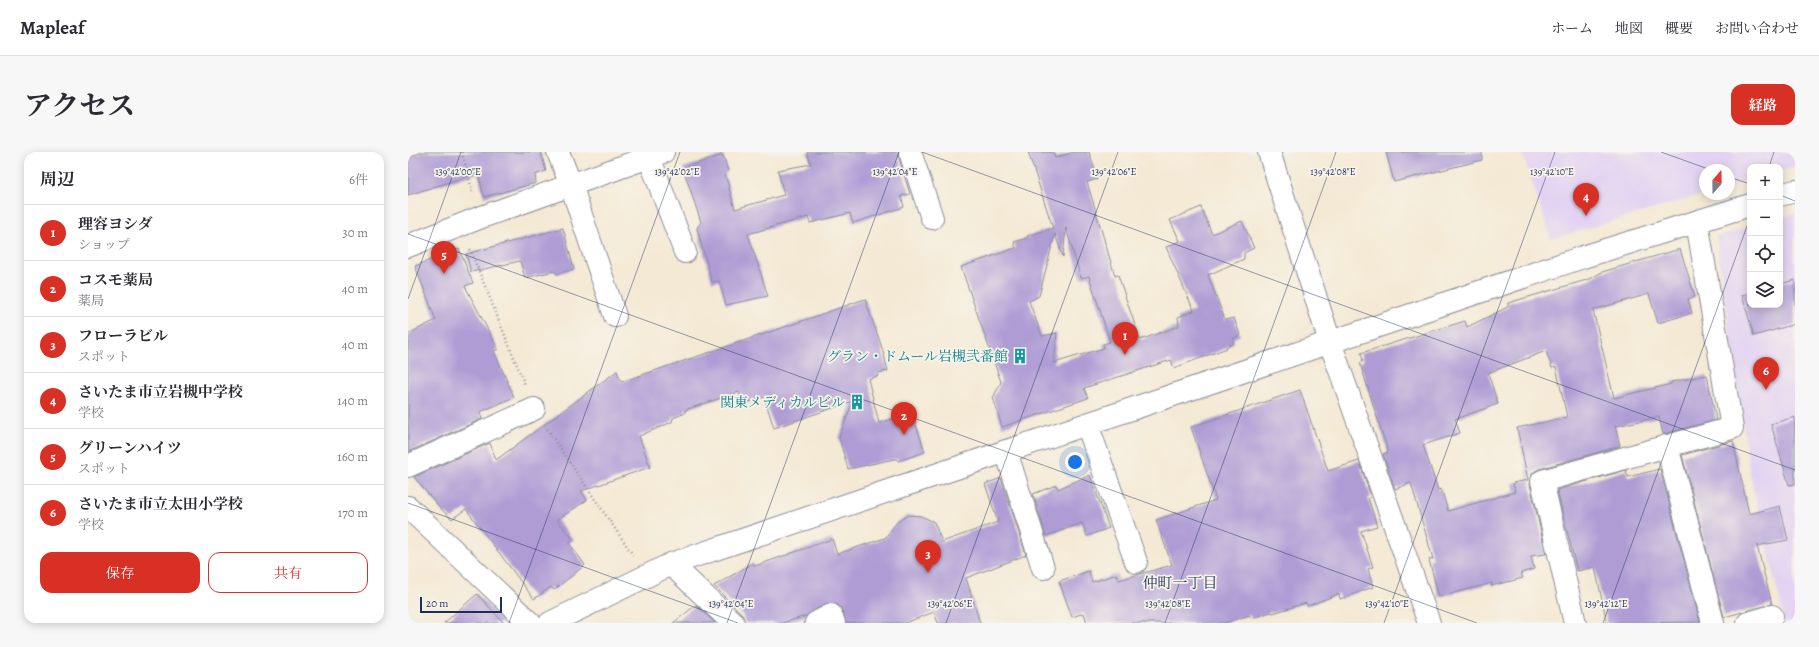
<!DOCTYPE html>
<html lang="ja">
<head>
<meta charset="utf-8">
<style>
	body { margin:0; font-family:Alegreya,"Noto Serif JP",serif; background:#f7f7f7; color:#2b2b33 }
	.controls { position:absolute; right:12px; top:12px; display:grid; overflow:hidden; border-radius:8px; box-shadow:0 2px 10px #0003 }
	.controls button { width:36px; height:36px; display:grid; place-items:center; padding:0; border:0; border-bottom:1px solid #e1e1e2; background:#fff; color:#2b2b33; font:20px sans-serif }
	.compass { position:absolute; left:1291px; top:12px; width:36px; height:36px; border-radius:50%; background:#fff; box-shadow:0 2px 10px #0003; rotate:20deg }
	.scale { position:absolute; left:12px; bottom:10px; width:82px; box-sizing:border-box; padding-left:4px; border:2px solid #1b2f5e; border-top:0; font-size:11px; line-height:14px; white-space:nowrap; color:#1b2f5e; -webkit-text-stroke:3px #f7f3e8; paint-order:stroke }
	.you { position:absolute; left:667px; top:310px; width:14px; height:14px; margin:-10px; border:3px solid #fff; border-radius:50%; background:#1a73e8; box-shadow:0 0 0 6px #1a73e833 }
	.badge { display:grid; place-items:center; width:26px; height:26px; border-radius:50%; background:#d93025; color:#fff; font-size:13px; font-weight:700 }
	.pin { position:absolute; translate:-50% -33px; filter:drop-shadow(0 1px 2px #0008) }
	.pin::after { content:''; position:absolute; top:21px; width:14px; height:12px; background:inherit; clip-path:polygon(0 0,100% 0,50% 100%) }
	.list { margin:0; padding:0; list-style:none }
	h2 { display:flex; justify-content:space-between; align-items:center; height:52px; margin:0; padding:0 16px; font-size:17px }
	h2 small { font-size:13px; font-weight:400; color:#7c7c81 }
	.list li { display:grid; grid-template-columns:26px 1fr auto; gap:12px; align-items:center; box-sizing:border-box; height:56px; padding:0 16px; border-top:1px solid #e1e1e2 }
	.list b { display:block; font-size:15px; white-space:nowrap }
	.list p { margin:0; font-size:13px; white-space:nowrap; color:#7c7c81 }
	.list em { font-size:13px; font-style:normal; color:#7c7c81 }
	.actions { display:flex; gap:8px; padding:12px 16px }
	.actions a { flex:1; padding:9px 0; border:1px solid #d93025; border-radius:12px; text-align:center; font-size:14px; color:#d93025 }
	.actions .main { background:#d93025; color:#fff }
	.icon { flex:none; width:22px; height:22px; fill:none; stroke:currentColor; stroke-width:2; stroke-linecap:round; stroke-linejoin:round }
	.map { position:relative; flex:none; width:1387px; height:471px; overflow:hidden; border-radius:12px }
	header { display:flex; align-items:center; gap:24px; box-sizing:border-box; height:56px; padding:0 20px; background:#fff; border-bottom:1px solid #e1e1e2 }
	header strong { font-size:19px }
	nav { display:flex; gap:22px; margin-inline-start:auto; font-size:14px }
	.intro { display:flex; align-items:center; justify-content:space-between; box-sizing:border-box; height:96px; padding:0 24px }
	h1 { margin:0; font-size:28px }
	.button { padding:10px 18px; border-radius:12px; background:#d93025; color:#fff; font-size:14px; font-weight:700 }
	main { display:flex; gap:24px; padding:0 24px }
	aside { flex:1; background:#fff; border-radius:12px; box-shadow:0 2px 10px #0003 }
	.map>svg:first-child { display:block }
</style>
</head>
<body>
<header>
<strong>Mapleaf</strong>
<nav><a>ホーム</a><a>地図</a><a>概要</a><a>お問い合わせ</a></nav>
</header>
<div class="intro"><h1>アクセス</h1><a class="button">経路</a></div>
<main>
<aside>
<h2>周辺<small>6件</small></h2>
<ul class="list">
<li><span class="badge">1</span><div><b>理容ヨシダ</b><p>ショップ</p></div><em>30 m</em></li>
<li><span class="badge">2</span><div><b>コスモ薬局</b><p>薬局</p></div><em>40 m</em></li>
<li><span class="badge">3</span><div><b>フローラビル</b><p>スポット</p></div><em>40 m</em></li>
<li><span class="badge">4</span><div><b>さいたま市立岩槻中学校</b><p>学校</p></div><em>140 m</em></li>
<li><span class="badge">5</span><div><b>グリーンハイツ</b><p>スポット</p></div><em>160 m</em></li>
<li><span class="badge">6</span><div><b>さいたま市立太田小学校</b><p>学校</p></div><em>170 m</em></li>
</ul>
<div class="actions"><a class="main">保存</a><a>共有</a></div>
</aside>
<div class="map">
<svg width="1387" height="471" viewBox="0 0 1387 471">
	<rect width="100%" height="100%" fill="#f7f3e8"/>
	<filter id="ink" filterUnits="userSpaceOnUse"><feTurbulence type="fractalNoise" baseFrequency=".025" numOctaves="2"/><feDisplacementMap in="SourceGraphic" scale="8" xChannelSelector="R" yChannelSelector="G"/><feConvolveMatrix kernelMatrix="1 2 1 2 8 2 1 2 1" color-interpolation-filters="sRGB"/></filter>
	<filter id="wash" filterUnits="userSpaceOnUse"><feTurbulence type="fractalNoise" baseFrequency=".012" numOctaves="4" result="noise"/><feDisplacementMap in="SourceGraphic" scale="16" xChannelSelector="R" yChannelSelector="G"/><feGaussianBlur stdDeviation="0.9" result="paint"/><feColorMatrix in="noise" values="0 0 0 0 0 0 0 0 0 0 0 0 0 0 0 0 0 1.4 0 .05"/><feComposite in="paint" operator="in"/></filter>
	<g filter="url(#wash)">
		<rect width="100%" height="100%" fill="#f4e9d4"/>
		<g fill="#e3d3f2">
			<path d="M1114 0H1387V15L1372 20V15H1342V28L1321 35V18H1297V42L1143 87Z"/>
			<path d="M1387 61V471H1377L1342 322 1308 85 1342 75V153H1372V66Z"/>
		</g>
		<g id="blocks">
			<g fill="#af9cd5" fill-rule="evenodd">
				<path d="M14 0H133L138 19 127 23 128 31 76 45 70 21 0 43V6Z"/>
				<path d="M399 0H489L502 42 493 44 496 55 445 71 442 61 402 71 400 65 340 82 360 144 318 153 311 129 304 130 289 76 293 70 275 16 315 3 320 19 317 22 327 57 376 43 370 18 403 12Z"/>
				<path d="M620 0H645L647 6 666 0H681L690 27 679 30 707 124 710 123 732 188 771 174 770 165 786 159 758 95 772 89 762 68 793 55 804 82 834 69 846 96 836 101V107L800 123 817 168 826 166 832 183 825 187 826 191 818 195 819 196 766 216 763 208 676 236 680 246 594 275 585 246 593 230 553 115 608 96 606 90 620 86 619 84 645 76ZM658 76 673 126 681 124 702 190 695 192 696 196 646 211 649 181 634 184 621 149 631 144 647 82 655 105Z"/>
				<path d="M978 0H1074V8L986 30Z"/>
				<path d="M155 76 166 117 149 122 146 119 117 126 112 109 63 120 58 102Z"/>
				<path d="M51 97 65 131 57 134 90 197 86 199 106 245 72 260 74 267 0 300V182L28 168 7 114Z"/>
				<path d="M1272 97 1287 145 1280 147 1284 161 1250 171 1241 142 1185 158 1206 246 1263 232V230L1299 223 1308 268 1255 282 1251 265 1207 274 1212 294 1131 317 1126 320 1122 325V332L1138 402 1123 404 1126 417 1113 421 1115 426 1083 434 1084 431 1031 445 1021 408 1025 407 1003 331 987 337 975 302 980 300 952 211 955 209 953 201 1057 169 1059 175 1100 155V151L1182 127 1194 120ZM1138 199 1144 216 1148 215 1159 265 1109 276 1120 328 1105 331 1107 340 1040 359 1033 337 1030 338 1015 293 1052 281 1047 267 1090 252 1080 221Z"/>
				<path d="M1387 128V172L1346 184 1334 143 1342 141V153H1372V132Z"/>
				<path d="M457 147 474 196 480 219 469 221 470 224 460 227 471 271 504 261 517 300 490 309 489 307H486L440 317 431 286 445 249 366 276 356 245 335 252 331 240 277 258V261L265 266 264 270 231 284 242 315 173 339 179 348 149 368 166 388 161 391 177 413 146 438 143 435 126 447 58 357 44 367 32 356 6 325 82 291 88 308 209 219 213 230 371 177Z"/>
				<path d="M892 238 920 319 951 309 963 345 960 346 969 374 953 379 965 415 960 417 965 435 932 447 931 442 899 454 898 451 865 461 863 460 843 466 841 463 816 471H679L676 461 664 465 651 429 681 419 684 430 709 422 711 428 764 413 748 368 808 348 783 275Z"/>
				<path d="M1387 265V332L1381 333 1363 272Z"/>
				<path d="M1325 289 1341 362 1372 354 1380 388 1349 394 1364 452 1316 465 1274 303Z"/>
				<path d="M1252 317 1292 470 1199 471 1187 415 1169 419 1149 338 1218 318 1220 325Z"/>
				<path d="M682 323 701 376 679 384 674 371 638 384 625 342 648 333 650 337Z"/>
				<path d="M593 326 618 403 558 426 572 471H530L526 460 497 471H438L434 458 430 453 424 451 417 452 398 464 374 471H337L334 462 306 434 345 411 347 414 424 387 429 402 477 386 489 370 500 363 513 364 526 370 534 390 590 370 577 332Z"/>
				<path d="M69 442 96 471H36Z"/>
				<path d="M288 453 307 471H265Z"/>
			</g>
		</g>
	</g>
	<g filter="url(#ink)">
		<use href="#blocks" fill-opacity="0" stroke="#888c99" stroke-width="1"/>
		<g fill="none" stroke-linecap="round" stroke-linejoin="round">
			<defs>
				<g id="minor">
					<path d="M150 0 163 33 207 164"/>
					<path d="M502 0 524 66"/>
					<path d="M861 0 922 190 1021 471"/>
					<path d="M241 5 277 100"/>
					<path d="M1372 43 1387 39"/>
					<path d="M0 94 71 66 255 0"/>
					<path d="M679 272 728 410"/>
					<path d="M1259 294 1305 471"/>
					<path d="M598 299 635 416"/>
					<path d="M0 314 126 257"/>
					<path d="M0 355 122 471"/>
					<path d="M263 412 325 471"/>
					<path d="M142 471 263 412 1175 105 1342 53"/>
					<path d="M408 471 423 463 426 471"/>
					<path d="M1167 471 1134 329 1324 276 1289 70"/>
					<path d="M1340 471 1364 464"/>
				</g>
			</defs>
			<use href="#minor" stroke="#888c99" stroke-width="24"/>
			<g stroke="#888c99" stroke-width="2.5" stroke-dasharray="1 3" stroke-linecap="butt">
				<path d="M54 0 65 42"/>
				<path d="M62 97 117 233"/>
				<path d="M139 277 225 403"/>
			</g>
			<use href="#minor" stroke="#fff" stroke-width="22"/>
		</g>
	</g>
	<path fill="none" stroke="#1b2f5e" stroke-width="1" stroke-opacity="0.45" d="M514 0 1387 318M1253 0 1303 18M1361 15 1366 0M1321 25 1342 32M1372 43 1387 49M0 82 1069 471M0 147 53 0M0 351 330 471M101 471 272 0M319 471 491 0M538 471 710 0M757 471 928 0M976 471 1147 0M1195 471 1342 66"/>
	<defs>
		<symbol id="building-bare" viewBox="-9 -9 18 18"><path d="M-4-6H4V6H1V3H-1V6H-4ZM-2.5-4.3h1.7v1.8h-1.7ZM.8-4.3h1.7v1.8H.8ZM-2.5-1h1.7V.8h-1.7ZM.8-1h1.7V.8H.8Z" fill="#0f9aa8" stroke="#f7f3e8" stroke-width="2.5" paint-order="stroke"/></symbol>
	</defs>
	<g fill-rule="evenodd">
		<use href="#building-bare" x="601" y="193" width="22" height="22"/>
		<use href="#building-bare" x="438" y="239" width="22" height="22"/>
	</g>
	<g text-anchor="middle" dominant-baseline="central" stroke-width="3.5" stroke-linejoin="round" paint-order="stroke">
		<g font-size="14" fill="#0d838f" stroke="#f7f3e8" text-anchor="end">
			<text x="600" y="204">グラン・ドムール岩槻弐番館</text>
			<text x="437" y="250">関東メディカルビル</text>
		</g>
		<g font-size="15" fill="#1b2f5e" stroke="#f7f3e8">
			<text x="772" y="431">仲町一丁目</text>
		</g>
	</g>
	<g font-size="10" text-anchor="middle" fill="#1b2f5e" stroke="#f7f3e8" stroke-width="3.5" stroke-linejoin="round" paint-order="stroke">
		<text x="925" y="23">139°42'08"E</text>
		<text x="1144" y="23">139°42'10"E</text>
		<text x="50" y="23">139°42'00"E</text>
		<text x="269" y="23">139°42'02"E</text>
		<text x="487" y="23">139°42'04"E</text>
		<text x="706" y="23">139°42'06"E</text>
		<text x="323" y="455">139°42'04"E</text>
		<text x="542" y="455">139°42'06"E</text>
		<text x="760" y="455">139°42'08"E</text>
		<text x="979" y="455">139°42'10"E</text>
		<text x="1198" y="455">139°42'12"E</text>
	</g>
</svg>
<div class="controls">
<button>+</button>
<button>−</button>
<button><svg class="icon" aria-label="locate" viewBox="0 0 24 24"><circle cx="12" cy="12" r="6"/><path d="M12 2v4M12 18v4M2 12h4M18 12h4"/></svg></button>
<button><svg class="icon" aria-label="layers" viewBox="0 0 24 24"><path d="M12 4l9 5-9 5-9-5zM3 14l9 5 9-5"/></svg></button>
</div>
<svg class="compass" viewBox="-18 -18 36 36"><path d="M0-13l5 13h-10z" fill="#e53935"/><path d="M0 13l5-13h-10z" fill="#7c7c81"/></svg>
<div class="scale">20 m</div>
<div class="you"></div>
<div class="pin badge" style="left:717px;top:203px">1</div>
<div class="pin badge" style="left:496px;top:283px">2</div>
<div class="pin badge" style="left:520px;top:421px">3</div>
<div class="pin badge" style="left:1178px;top:64px">4</div>
<div class="pin badge" style="left:36px;top:122px">5</div>
<div class="pin badge" style="left:1358px;top:238px">6</div>
</div>
</main>
</body>
</html>
